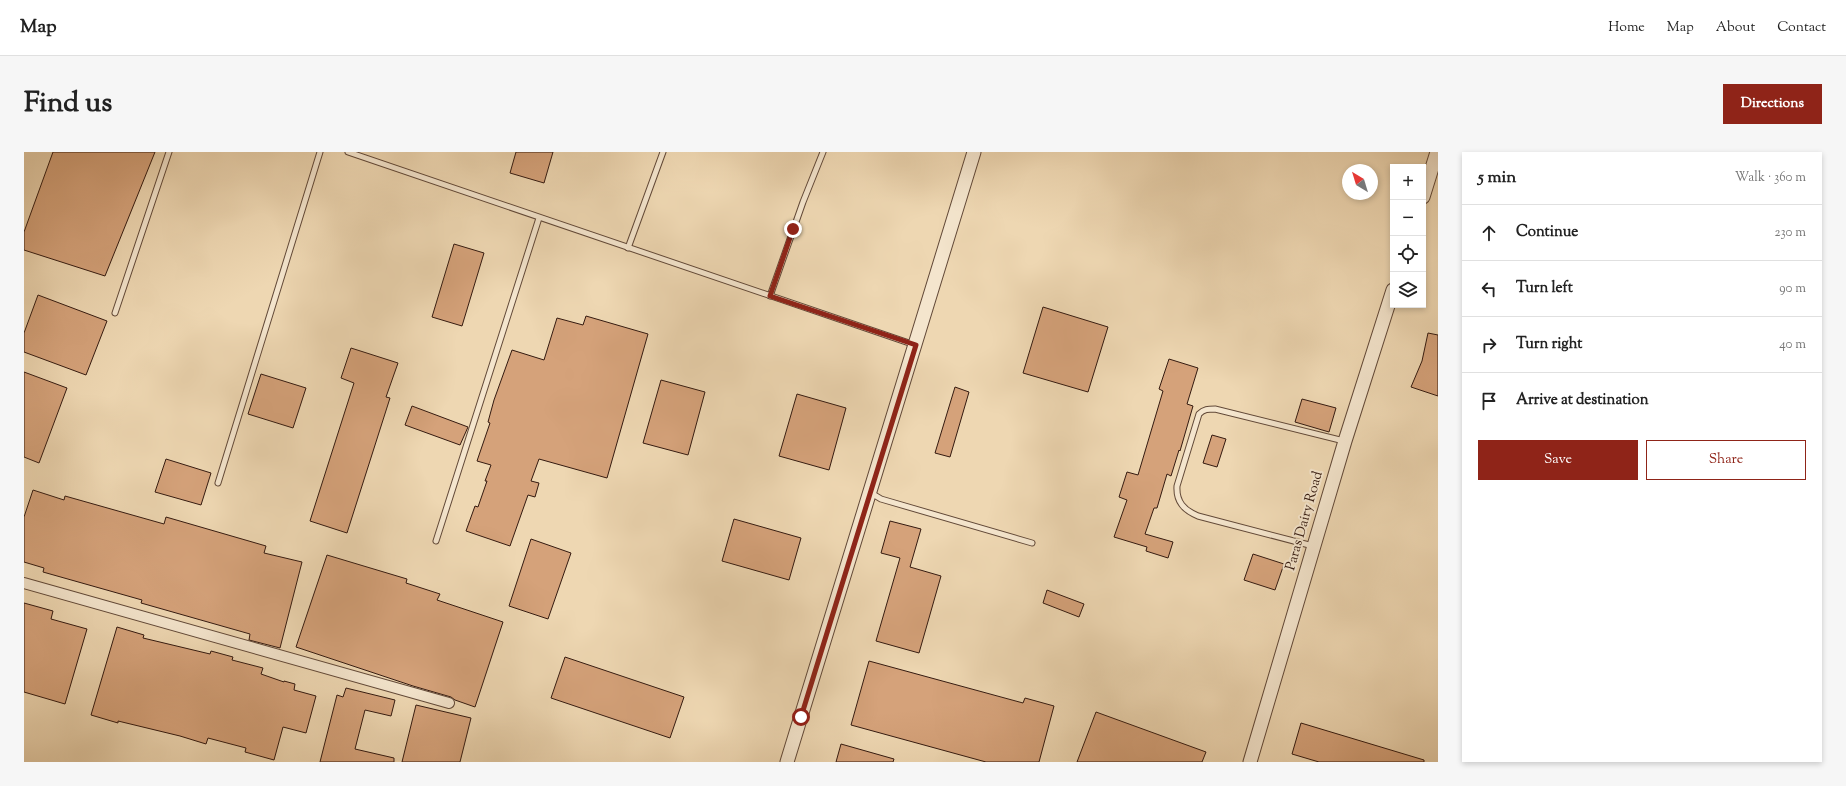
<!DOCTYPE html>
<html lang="en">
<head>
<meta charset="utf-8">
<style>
	body { margin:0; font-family:"Sorts Mill Goudy",serif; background:#f6f6f6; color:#222 }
	.controls { position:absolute; right:12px; top:12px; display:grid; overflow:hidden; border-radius:0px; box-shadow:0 2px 6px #0003 }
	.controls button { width:36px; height:36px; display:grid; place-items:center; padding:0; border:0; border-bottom:1px solid #e0e0e0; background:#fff; color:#222; font:20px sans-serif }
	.compass { position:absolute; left:1318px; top:12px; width:36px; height:36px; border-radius:50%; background:#fff; box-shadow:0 2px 6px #0003; rotate:322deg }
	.stop { position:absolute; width:12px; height:12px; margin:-9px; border:3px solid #8f2418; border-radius:50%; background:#fff }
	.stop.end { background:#8f2418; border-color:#fff; box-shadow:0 1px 4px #0008 }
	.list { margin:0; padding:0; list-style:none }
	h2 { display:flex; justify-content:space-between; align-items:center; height:52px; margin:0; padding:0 16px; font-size:17px }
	h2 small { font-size:13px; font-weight:400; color:#767676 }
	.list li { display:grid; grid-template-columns:26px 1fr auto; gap:12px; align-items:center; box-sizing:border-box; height:56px; padding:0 16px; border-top:1px solid #e0e0e0 }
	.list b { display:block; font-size:15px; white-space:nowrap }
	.list em { font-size:13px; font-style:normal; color:#767676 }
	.actions { display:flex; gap:8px; padding:12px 16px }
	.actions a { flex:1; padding:9px 0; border:1px solid #8f2418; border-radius:0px; text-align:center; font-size:14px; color:#8f2418 }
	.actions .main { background:#8f2418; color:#fff }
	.icon { flex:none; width:22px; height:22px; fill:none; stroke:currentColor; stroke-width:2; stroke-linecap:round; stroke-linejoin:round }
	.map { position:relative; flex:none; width:1414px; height:610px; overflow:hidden; border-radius:0px }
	header { display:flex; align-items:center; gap:24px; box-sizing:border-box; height:56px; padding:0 20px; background:#fff; border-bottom:1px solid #e0e0e0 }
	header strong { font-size:19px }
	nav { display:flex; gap:22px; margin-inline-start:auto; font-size:14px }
	.intro { display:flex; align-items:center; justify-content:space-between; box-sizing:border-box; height:96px; padding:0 24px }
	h1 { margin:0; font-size:28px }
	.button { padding:10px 18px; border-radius:0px; background:#8f2418; color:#fff; font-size:14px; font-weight:700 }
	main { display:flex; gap:24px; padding:0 24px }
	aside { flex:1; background:#fff; border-radius:0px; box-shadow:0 2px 6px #0003 }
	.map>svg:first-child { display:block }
</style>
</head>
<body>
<header>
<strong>Map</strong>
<nav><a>Home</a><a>Map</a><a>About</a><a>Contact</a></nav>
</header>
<div class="intro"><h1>Find us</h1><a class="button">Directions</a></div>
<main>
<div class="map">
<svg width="1414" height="610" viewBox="0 0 1414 610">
	<rect width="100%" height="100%" fill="#eed7b2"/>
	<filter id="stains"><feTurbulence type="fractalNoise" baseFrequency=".005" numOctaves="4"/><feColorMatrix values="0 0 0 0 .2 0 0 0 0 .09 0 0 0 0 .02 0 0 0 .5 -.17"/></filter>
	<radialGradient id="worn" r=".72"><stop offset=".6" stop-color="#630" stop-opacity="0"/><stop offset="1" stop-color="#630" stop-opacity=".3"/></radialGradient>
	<g fill="#d5a27a" stroke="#341a10">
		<path d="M29 0H131L81 124 0 98V80Z"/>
		<path d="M492 0H529L520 31 486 21Z"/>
		<path d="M430 92 460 101 438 174 408 165Z"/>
		<path d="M14 143 83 169 62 223 0 200V181Z"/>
		<path d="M1019 155 1084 175 1064 240 999 221Z"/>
		<path d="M562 164 624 182 583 326 515 307 507 329 515 331 511 345 504 343 486 394 442 379 451 354 454 355 463 329H461L467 313 453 309 466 271 464 270 470 248 488 198 520 208 533 166 559 173Z"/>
		<path d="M1404 181 1414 183V244L1387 235 1398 209Z"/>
		<path d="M327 196 374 211 362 245 366 246 323 381 286 369 330 231 317 226Z"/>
		<path d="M1145 207 1174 216 1163 252 1169 254 1156 299 1155 298 1147 324 1143 322 1133 356H1130L1121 382 1149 390 1144 406 1122 399 1123 395 1090 385 1103 348 1095 345 1103 320 1114 323 1139 239 1135 237Z"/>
		<path d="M0 220 43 236 15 311 0 305Z"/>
		<path d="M237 222 282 236 269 276 224 262Z"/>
		<path d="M637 228 681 240 664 303 619 291Z"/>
		<path d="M931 235 945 240 926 305 911 301Z"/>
		<path d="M773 242 822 256 805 318 755 304Z"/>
		<path d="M1278 247 1312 256 1305 280 1271 270Z"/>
		<path d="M388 254 444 275 436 293 381 273Z"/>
		<path d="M1188 283 1202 287 1193 315 1179 311Z"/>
		<path d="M142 307 187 321 177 353 131 340Z"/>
		<path d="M9 338 40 348 41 344 140 372 142 365 242 394 240 401 278 410 256 496 225 488 226 482 117 451 118 448 19 420 20 416 0 410V365Z"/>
		<path d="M710 367 777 386 765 428 698 409Z"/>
		<path d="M866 369 897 377 886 415 917 424 895 501 852 489 876 406 857 401Z"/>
		<path d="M507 387 547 401 524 467 485 454Z"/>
		<path d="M1229 402 1260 412 1251 438 1220 428Z"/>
		<path d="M303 403 383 427 382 431 416 442 413 448 479 470 451 555 431 548 427 545 389 534 272 495Z"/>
		<path d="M1023 438 1060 452 1055 465 1019 451Z"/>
		<path d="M0 451 29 459 27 467 63 477 41 552 0 540Z"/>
		<path d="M93 475 120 483 119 486 186 502 187 499 209 505 208 508 239 516 237 522 260 530V529L271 532 270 538 292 544 282 581 259 575 250 608 221 600 222 596 184 586 182 592 156 584 94 569V571L67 563Z"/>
		<path d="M541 505 660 545 646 586 527 546Z"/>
		<path d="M845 509 999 551 1001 546 1030 554 1015 610H962L827 573Z"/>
		<path d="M322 536 371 548 367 564 341 558 331 597 370 606V610H296L313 543 319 545Z"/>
		<path d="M392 553 447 566 436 610H378Z"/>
		<path d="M1072 560 1182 600 1178 610H1053Z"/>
		<path d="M1277 571 1400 608V610H1295L1268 602Z"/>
		<path d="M817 592 870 607 869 610H812Z"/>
	</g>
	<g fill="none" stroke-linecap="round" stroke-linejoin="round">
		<defs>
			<g id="service">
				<path d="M324 0 891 193"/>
				<path d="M604 96 639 0"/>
				<path d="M746 144 779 50 799 0"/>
				<path d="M91 161 145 0"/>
				<path d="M194 331 296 0"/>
				<path d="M847 341 857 347 1008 391"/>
				<path d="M412 389 515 66"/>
				<path d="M1289 394 1174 364C1160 358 1152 350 1153 334L1175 262C1180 257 1184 257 1191 257L1320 289"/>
			</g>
			<path id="minor" d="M0 431 425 551"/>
			<g id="tertiary">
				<path d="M1399 45 1413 0"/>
				<path d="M763 610 950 0"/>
				<path d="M1226 610 1321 289 1369 138"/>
			</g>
		</defs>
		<use href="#service" stroke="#624938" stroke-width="7"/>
		<use href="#minor" stroke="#624938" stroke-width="12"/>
		<use href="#tertiary" stroke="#624938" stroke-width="15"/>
		<use href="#service" stroke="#f4e5cd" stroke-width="5"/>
		<use href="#minor" stroke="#f4e5cd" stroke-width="10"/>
		<use href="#tertiary" stroke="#f4e5cd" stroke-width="13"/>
	</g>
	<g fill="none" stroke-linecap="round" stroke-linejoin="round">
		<path stroke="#8f2418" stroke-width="5" d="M769 77 746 144 892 193 777 565"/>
	</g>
	<g text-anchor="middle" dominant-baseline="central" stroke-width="4" stroke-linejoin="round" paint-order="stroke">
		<g font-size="14" fill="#341a10" stroke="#f4e5cd">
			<text transform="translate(1281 369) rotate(-74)">Paras Dairy Road</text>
		</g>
	</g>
	<rect width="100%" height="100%" filter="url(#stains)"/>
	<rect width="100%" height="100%" fill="url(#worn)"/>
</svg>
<div class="controls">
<button>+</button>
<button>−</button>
<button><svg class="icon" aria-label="locate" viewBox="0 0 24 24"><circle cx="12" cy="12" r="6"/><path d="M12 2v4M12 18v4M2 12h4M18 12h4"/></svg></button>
<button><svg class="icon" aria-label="layers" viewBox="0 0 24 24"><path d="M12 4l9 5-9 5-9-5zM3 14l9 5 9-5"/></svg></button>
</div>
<svg class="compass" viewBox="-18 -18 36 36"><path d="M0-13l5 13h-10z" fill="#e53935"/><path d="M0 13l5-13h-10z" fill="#767676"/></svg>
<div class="stop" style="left:777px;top:565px"></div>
<div class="stop end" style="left:769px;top:77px"></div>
</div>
<aside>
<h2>5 min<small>Walk · 360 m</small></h2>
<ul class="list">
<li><svg class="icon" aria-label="ahead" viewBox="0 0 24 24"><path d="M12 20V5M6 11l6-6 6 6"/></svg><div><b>Continue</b></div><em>230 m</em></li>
<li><svg class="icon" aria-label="left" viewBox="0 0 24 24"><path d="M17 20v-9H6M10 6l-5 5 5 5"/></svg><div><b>Turn left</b></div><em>90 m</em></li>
<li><svg class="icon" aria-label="right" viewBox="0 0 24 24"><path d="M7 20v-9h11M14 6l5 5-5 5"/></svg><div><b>Turn right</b></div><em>40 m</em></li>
<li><svg class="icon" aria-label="arrive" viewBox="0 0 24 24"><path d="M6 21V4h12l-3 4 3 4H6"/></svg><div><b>Arrive at destination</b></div></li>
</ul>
<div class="actions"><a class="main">Save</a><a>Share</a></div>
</aside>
</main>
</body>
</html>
